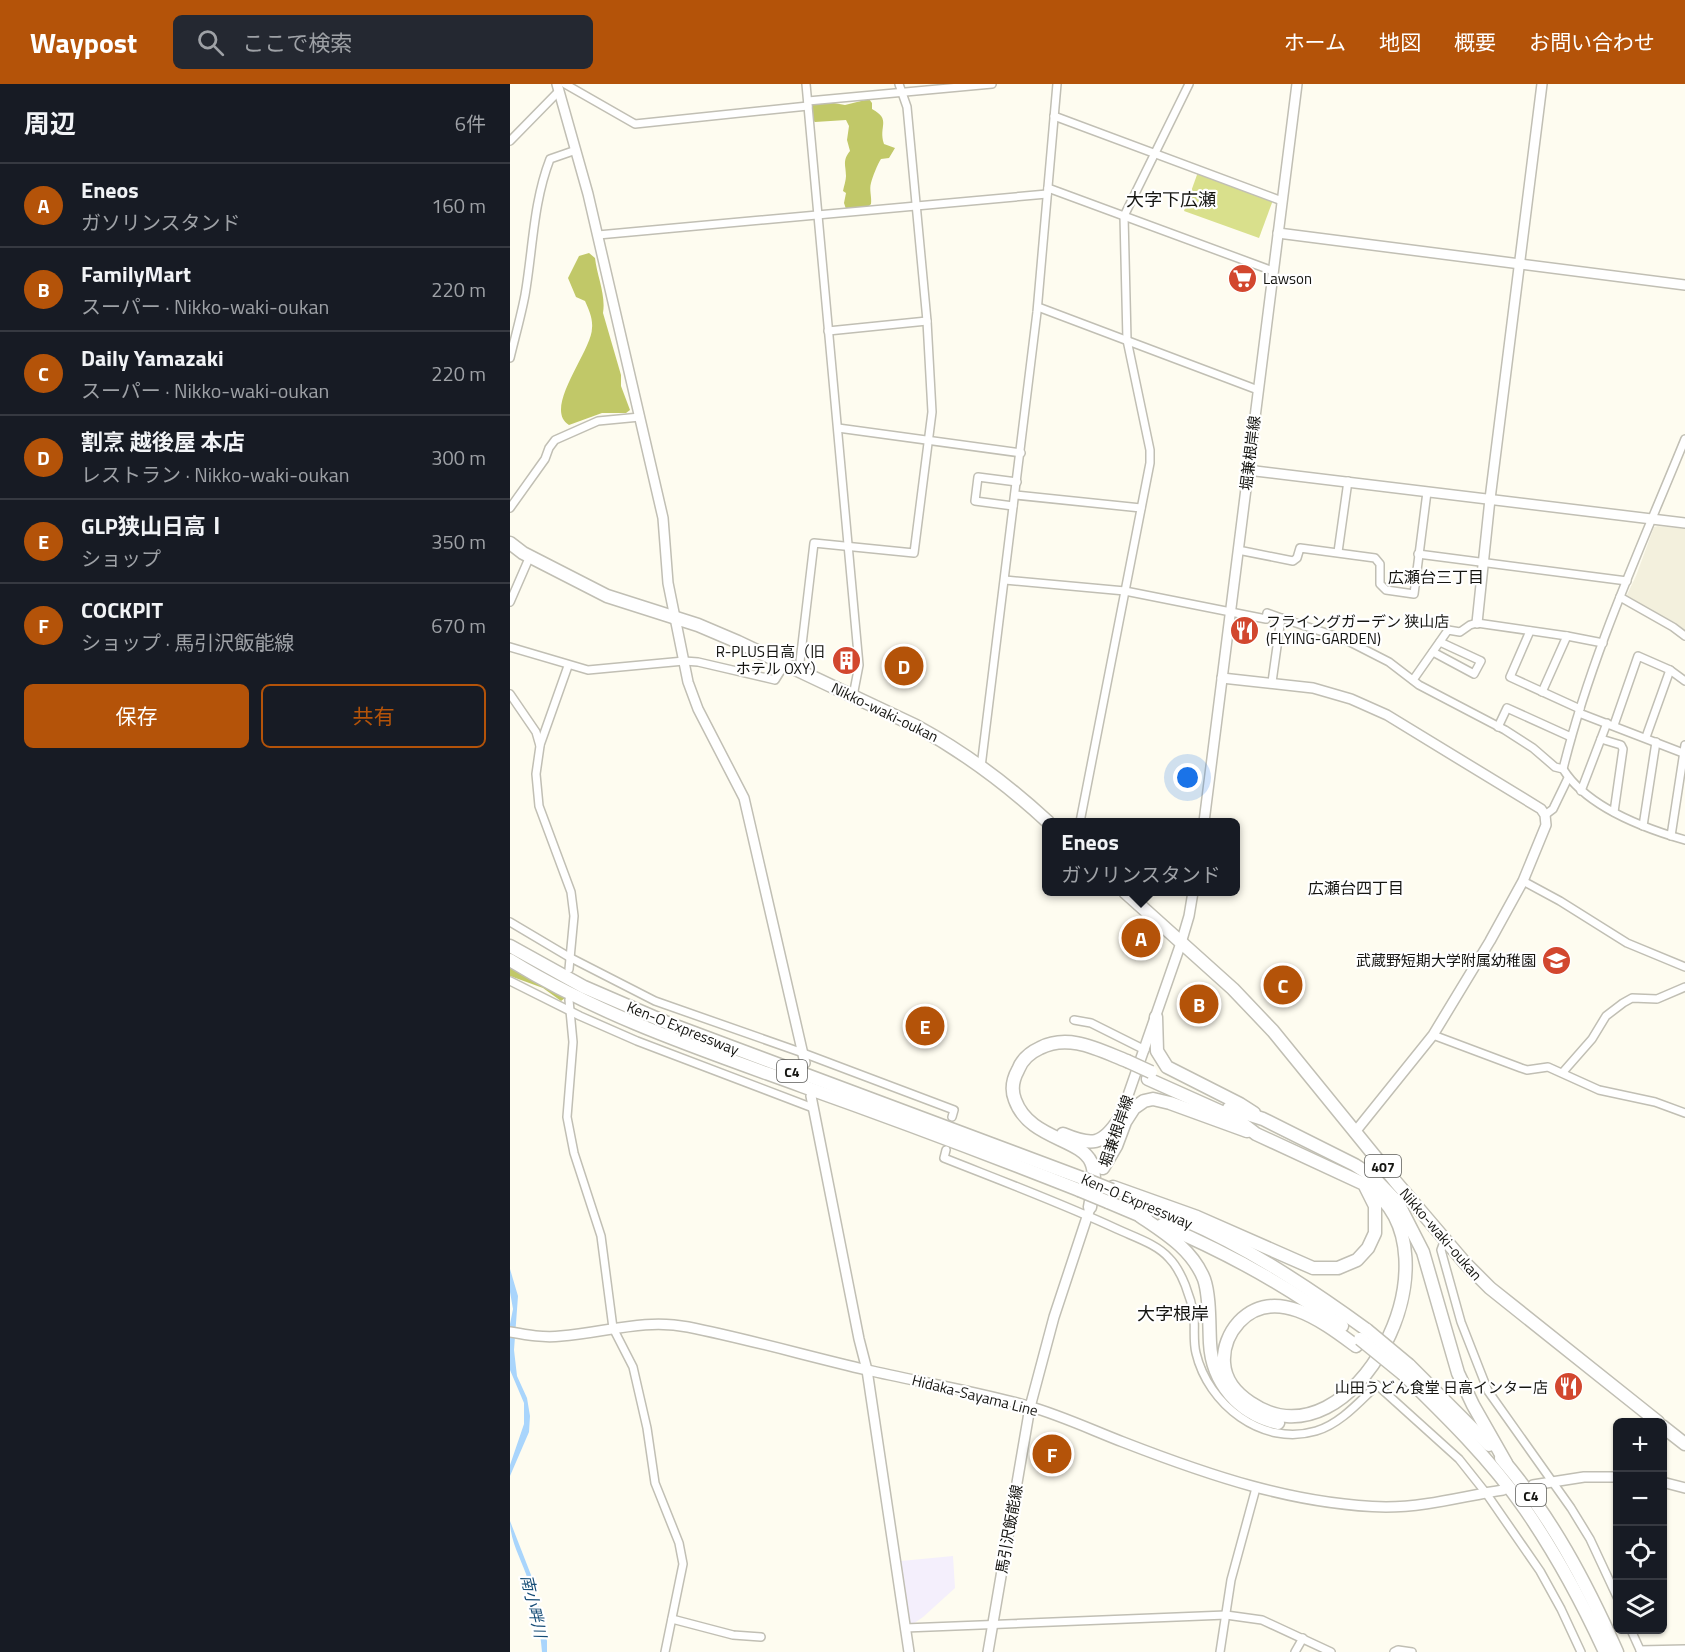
<!DOCTYPE html>
<html lang="ja">
<head>
<meta charset="utf-8">
<style>
	body { margin:0; font-family:"Titillium Web","Noto Sans JP",sans-serif; background:#242831; color:#f1f3f6 }
	.controls { position:absolute; right:18px; bottom:18px; display:grid; overflow:hidden; border-radius:9px; box-shadow:0 2px 4px #0004 }
	.controls button { width:54px; height:54px; display:grid; place-items:center; padding:0; border:0; border-bottom:2px solid #363941; background:#171b24; color:#f1f3f6; font:30px sans-serif }
	.you { position:absolute; left:678px; top:694px; width:21px; height:21px; margin:-15px; border:4px solid #fff; border-radius:50%; background:#1a73e8; box-shadow:0 0 0 9px #1a73e833 }
	.badge { display:grid; place-items:center; width:39px; height:39px; border-radius:50%; background:#b45309; color:#fff; font-size:20px; font-weight:700 }
	.pin { position:absolute; translate:-50% -50%; border:3px solid #fff; box-shadow:0 2px 6px #0006 }
	.popup { position:absolute; left:532px; top:734px; width:198px; height:78px; box-sizing:border-box; display:grid; place-content:center; border-radius:9px; background:#171b24; filter:drop-shadow(0 2px 4px #0005); font-size:20px; white-space:nowrap; color:#9ea1a6 }
	.popup b { font-size:22px; color:#f1f3f6 }
	.popup::after { content:''; position:absolute; left:50%; top:100%; margin-left:-12px; border:12px solid transparent; border-top-color:#171b24 }
	.list { margin:0; padding:0; list-style:none }
	h2 { display:flex; justify-content:space-between; align-items:center; height:78px; margin:0; padding:0 24px; font-size:26px }
	h2 small { font-size:20px; font-weight:400; color:#9ea1a6 }
	.list li { display:grid; grid-template-columns:39px 1fr auto; gap:18px; align-items:center; box-sizing:border-box; height:84px; padding:0 24px; border-top:2px solid #363941 }
	.list b { display:block; font-size:22px; white-space:nowrap }
	.list p { margin:0; font-size:20px; white-space:nowrap; color:#9ea1a6 }
	.list em { font-size:20px; font-style:normal; color:#9ea1a6 }
	.actions { display:flex; gap:12px; padding:18px 24px }
	.actions a { flex:1; padding:14px 0; border:2px solid #b45309; border-radius:9px; text-align:center; font-size:21px; color:#b45309 }
	.actions .main { background:#b45309; color:#fff }
	.icon { flex:none; width:33px; height:33px; fill:none; stroke:currentColor; stroke-width:2; stroke-linecap:round; stroke-linejoin:round }
	.map { position:relative; flex:none; width:1175px; height:1568px; overflow:hidden }
	header { display:flex; align-items:center; gap:36px; box-sizing:border-box; height:84px; padding:0 30px; background:#b45309; color:#fff }
	header strong { font-size:28px }
	nav { display:flex; gap:33px; margin-inline-start:auto; font-size:21px }
	.search { width:420px; height:54px; background:#242831; display:flex; align-items:center; gap:15px; box-sizing:border-box; padding:0 21px; border-radius:9px; color:#9ea1a6; font-size:22px }
	main { display:flex }
	aside { flex:1; background:#171b24 }
	.map>svg:first-child { display:block }
</style>
</head>
<body>
<header>
<strong>Waypost</strong>
<div class="search"><svg class="icon" aria-label="search" viewBox="0 0 24 24"><circle cx="10" cy="10" r="6"/><path d="M15 15l6 6"/></svg>ここで検索</div>
<nav><a>ホーム</a><a>地図</a><a>概要</a><a>お問い合わせ</a></nav>
</header>
<main>
<aside>
<h2>周辺<small>6件</small></h2>
<ul class="list">
<li><span class="badge">A</span><div><b>Eneos</b><p>ガソリンスタンド</p></div><em>160 m</em></li>
<li><span class="badge">B</span><div><b>FamilyMart</b><p>スーパー · Nikko-waki-oukan</p></div><em>220 m</em></li>
<li><span class="badge">C</span><div><b>Daily Yamazaki</b><p>スーパー · Nikko-waki-oukan</p></div><em>220 m</em></li>
<li><span class="badge">D</span><div><b>割烹 越後屋 本店</b><p>レストラン · Nikko-waki-oukan</p></div><em>300 m</em></li>
<li><span class="badge">E</span><div><b>GLP狭山日高Ⅰ</b><p>ショップ</p></div><em>350 m</em></li>
<li><span class="badge">F</span><div><b>COCKPIT</b><p>ショップ · 馬引沢飯能線</p></div><em>670 m</em></li>
</ul>
<div class="actions"><a class="main">保存</a><a>共有</a></div>
</aside>
<div class="map">
<svg width="1175" height="1568" viewBox="0 0 1175 1568">
	<rect width="100%" height="100%" fill="#fefcf0"/>
	<path fill="#f4effc" d="M443 1472 445 1504 413 1533 403 1540H399L391 1477Z"/>
	<path fill="#f3f0dd" d="M1148 442 1175 445V547L1166 539 1116 513 1126 492 1144 443Z"/>
	<path fill="#d9e08c" d="M688 88 763 116 749 154 674 127Z"/>
	<g fill="#c1c868">
		<path d="M359 15 362 19V25C382 36 368 42 374 60L385 64 379 74 371 75C368 79 362 94 361 99 359 105 362 114 361 120L356 125H336L334 119 336 109 333 107C334 102 336 96 336 92 336 81 332 77 340 67L337 56 339 42 336 36 305 38 302 36 303 20 318 18 335 21Z"/>
		<path d="M79 169 85 174C87 192 96 211 93 229L111 291V302L120 326 116 329H92L59 341C32 325 82 267 82 244 83 235 79 226 75 217L66 213 58 194 69 172Z"/>
		<path d="M0 880 51 906 55 914 51 917 33 904 0 892Z"/>
	</g>
	<g fill="#a9d5fc">
		<path d="M0 1185 8 1212 4 1266 7 1292 17 1314 20 1332 19 1348 0 1392V1381L14 1340V1319L0 1286V1240L3 1225 0 1208Z"/>
		<path d="M0 1437 23 1496 37 1557V1568H32C30 1542 24 1515 16 1490 10 1473 0 1456 0 1437Z"/>
	</g>
	<g fill="none" stroke-linecap="round" stroke-linejoin="round">
		<defs>
			<g id="street">
				<path d="M55 0 125 40 298 22"/>
				<path d="M296 0 349 581 343 612"/>
				<path d="M298 17 482 0"/>
				<path d="M544 32 772 117"/>
				<path d="M0 57 49 7"/>
				<path d="M538 104 763 187"/>
				<path d="M88 151 537 110"/>
				<path d="M528 223 748 306"/>
				<path d="M318 247 417 237"/>
				<path d="M0 274C5 253 11 232 15 211 23 165 23 119 40 75L66 66"/>
				<path d="M328 344 511 369"/>
				<path d="M505 411 631 424"/>
				<path d="M503 422 465 417 468 393 507 398"/>
				<path d="M0 424 35 375 39 364 45 356 88 337 130 333"/>
				<path d="M728 466 783 477 787 474 790 464 865 474 870 480V500L876 506 904 510 917 408"/>
				<path d="M828 468 838 397"/>
				<path d="M908 470 1117 497"/>
				<path d="M495 496 615 507 756 535 757 529 771 534 762 598"/>
				<path d="M1110 513 1163 543 1175 552"/>
				<path d="M0 518 20 472"/>
				<path d="M771 534 834 555 879 578 909 601 995 646 1023 664 1045 683 1053 685C1077 723 1133 744 1175 756"/>
				<path d="M1020 547 1000 593 1070 625"/>
				<path d="M0 563 78 586 174 577 188 578 265 596 275 580"/>
				<path d="M923 568 964 590 971 577 930 558"/>
				<path d="M289 586 304 459 404 469 422 328 417 237 397 23 389 0"/>
				<path d="M903 596 938 546 950 548 960 541 967 539 1057 552 1093 559"/>
				<path d="M1032 608 1057 552"/>
				<path d="M0 610 26 648 30 662 26 690 29 722 61 808 64 832 59 885"/>
				<path d="M1069 629 1173 669"/>
				<path d="M1104 641 1128 572 1160 586 1175 597"/>
				<path d="M988 643 997 624 1061 653"/>
				<path d="M1136 653 1160 586"/>
				<path d="M1091 655 1111 661 1113 665 1104 728"/>
				<path d="M30 661 58 582"/>
				<path d="M471 683 527 228 547 0"/>
				<path d="M1053 685C1081 571 1131 463 1175 355"/>
				<path d="M1071 707 1097 639"/>
				<path d="M1035 731 1043 725 1058 694"/>
				<path d="M570 738 640 379V366L617 256 614 132 679 0"/>
				<path d="M1133 742 1146 658"/>
				<path d="M1161 752 1175 661"/>
				<path d="M1013 797 1050 817 1117 859 1175 883"/>
				<path d="M0 838 59 873 145 917 293 969 444 1026 442 1033"/>
				<path d="M0 897 70 932 127 957 303 1024"/>
				<path d="M59 916 63 958 57 1033 64 1069 91 1152 103 1244 123 1283 137 1344 145 1399 169 1459 173 1480 155 1568"/>
				<path d="M564 936 581 939 635 966"/>
				<path d="M923 951 1011 984 1017 986 1038 983 1089 1006 1145 1018 1175 1029"/>
				<path d="M1053 988 1082 955 1096 932 1113 919 1122 914 1147 915 1175 903"/>
				<path d="M436 1066 434 1074C492 1097 551 1119 607 1145 624 1153 647 1160 659 1174 672 1187 681 1214 684 1232 685 1244 683 1257 686 1269 698 1320 752 1363 806 1347 830 1340 849 1318 867 1301L949 1375 976 1409 1030 1487 1051 1525 1071 1568"/>
				<path d="M935 1155 931 1166 951 1238 978 1307 1061 1424 1080 1455 1108 1515"/>
				<path d="M162 1535 223 1551 251 1553"/>
				<path d="M395 1544 716 1531 752 1536 821 1568"/>
				<path d="M1121 1546 1131 1568"/>
				<path d="M1130 1566 1175 1565"/>
				<path d="M710 1568 721 1496 746 1404"/>
				<path d="M785 1568 793 1554"/>
				<path d="M884 1568 888 1566 902 1568"/>
			</g>
			<g id="secondary">
				<path d="M47 0 78 110 153 434 158 499 178 598 188 625 234 714 295 979"/>
				<path d="M768 149 1175 201"/>
				<path d="M737 386 1175 439"/>
				<path d="M967 539 980 415 1032 0"/>
				<path d="M712 594 803 604 841 615 877 631 1031 725 1035 731 1036 741 1013 797 980 857 923 951 845 1048"/>
				<path d="M694 738 787 0"/>
				<path d="M301 1012 349 1255 357 1286 399 1568"/>
				<path d="M608 1040 671 859 679 832 683 808"/>
				<path d="M0 1248C17 1251 34 1254 51 1252 94 1249 134 1234 178 1243 238 1255 297 1272 357 1286 410 1298 465 1307 518 1322 550 1331 582 1346 613 1358 698 1391 785 1421 876 1423 916 1423 954 1412 993 1406"/>
				<path d="M1152 1398 1175 1404"/>
				<path d="M1023 1401 1074 1393H1108"/>
				<path d="M478 1568 520 1323 544 1233 582 1118"/>
			</g>
			<g id="highway">
				<path d="M0 459 13 469 97 512 188 541 228 558 406 642C454 668 498 701 538 738"/>
				<path d="M615 808 723 905 763 947 885 1097 955 1179 980 1204 1148 1338"/>
				<path d="M0 862 74 903 155 938 572 1094"/>
				<path d="M0 876C90 932 193 966 292 1002 385 1035 478 1070 569 1106"/>
				<path d="M646 933 647 967 657 983 730 1020 744 1029"/>
				<path d="M719 1024 753 1035 845 1081 862 1092 888 1119 913 1168 948 1289 963 1321 996 1379"/>
				<path d="M553 1050C582 1062 592 1062 610 1034"/>
				<path d="M593 1084 606 1062 615 1038 624 1024 634 1017 643 1015 660 1019 737 1047"/>
				<path d="M603 1103 687 1133 803 1184H828L847 1176 858 1164 865 1149V1122L854 1100 746 1050 725 1034 638 995"/>
				<path d="M598 1118 636 1134"/>
				<path d="M580 1123C582 1110 587 1091 581 1078 570 1054 519 1055 505 1016 501 1006 503 995 508 986 512 975 519 969 530 964 559 949 589 966 617 977"/>
				<path d="M630 1132C655 1149 682 1165 694 1195 700 1212 699 1240 700 1259 702 1299 729 1330 768 1339"/>
				<path d="M672 1135C739 1164 799 1204 857 1246"/>
				<path d="M652 1141C716 1168 776 1201 832 1242"/>
				<path d="M846 1262C815 1239 765 1200 729 1238 719 1249 713 1264 714 1279 715 1296 727 1310 741 1319 843 1388 956 1168 858 1103"/>
				<path d="M899 1281 979 1361"/>
				<path d="M893 1290C936 1332 980 1375 1015 1425 1046 1470 1072 1518 1095 1568"/>
				<path d="M1152 1342 1175 1360"/>
				<path d="M991 1374C1041 1432 1076 1498 1107 1568"/>
			</g>
		</defs>
		<use href="#street" stroke="#c1bfb4" stroke-width="10"/>
		<use href="#secondary" stroke="#c1bfb4" stroke-width="12"/>
		<use href="#highway" stroke="#c1bfb4" stroke-width="15"/>
		<use href="#street" stroke="#fff" stroke-width="7"/>
		<use href="#secondary" stroke="#fff" stroke-width="9"/>
		<use href="#highway" stroke="#fff" stroke-width="12"/>
		<defs>
			<g id="highway-bridge">
				<path d="M617 977 641 988"/>
				<path d="M572 1094 602 1106"/>
				<path d="M569 1106 598 1118"/>
				<path d="M857 1246 899 1281"/>
				<path d="M850 1255 893 1290"/>
			</g>
		</defs>
		<use href="#highway-bridge" stroke="#c1bfb4" stroke-width="15" stroke-linecap="butt"/>
		<use href="#highway-bridge" stroke="#fff" stroke-width="12"/>
	</g>
	<defs>
		<symbol id="supermarket-disc" viewBox="-11 -11 22 22"><circle r="9.5" fill="#d2472e" stroke="#fff"/><path d="M-6-5.5h2.5l.6 2H6L4.5 2H-2.5L-4.4-4H-6ZM-1.5 3.2a1.3 1.3 0 1 0 .1 0ZM3 3.2a1.3 1.3 0 1 0 .1 0Z" fill="#fff"/></symbol>
		<symbol id="restaurant-disc" viewBox="-11 -11 22 22"><circle r="9.5" fill="#d2472e" stroke="#fff"/><path d="M-5-6h1v4h1v-4h1v4h1v-4h1v5L-1.5 .5V6h-2V.5L-5-1ZM5-6V6H3V1.5H1.5Q1.5-4 5-6Z" fill="#fff"/></symbol>
		<symbol id="building-disc" viewBox="-11 -11 22 22"><circle r="9.5" fill="#d2472e" stroke="#fff"/><path d="M-4-6H4V6H1V3H-1V6H-4ZM-2.5-4.3h1.7v1.8h-1.7ZM.8-4.3h1.7v1.8H.8ZM-2.5-1h1.7V.8h-1.7ZM.8-1h1.7V.8H.8Z" fill="#fff"/></symbol>
		<symbol id="school-disc" viewBox="-11 -11 22 22"><circle r="9.5" fill="#d2472e" stroke="#fff"/><path d="M0-5L7-2L0 1L-7-2ZM-4 1L0 2.5L4 1V4Q0 6-4 4Z" fill="#fff"/></symbol>
	</defs>
	<g fill-rule="evenodd">
		<use href="#supermarket-disc" x="716" y="178" width="33" height="33"/>
		<use href="#restaurant-disc" x="718" y="530" width="33" height="33"/>
		<use href="#building-disc" x="320" y="560" width="33" height="33"/>
		<use href="#school-disc" x="1030" y="860" width="33" height="33"/>
		<use href="#restaurant-disc" x="1042" y="1286" width="33" height="33"/>
	</g>
	<g text-anchor="middle" dominant-baseline="central" stroke-width="4.5" stroke-linejoin="round" paint-order="stroke">
		<g fill="#fff" stroke="#5b5b58" stroke-width="1.5">
			<rect x="267" y="976" width="30" height="22" rx="4.5"/>
			<rect x="855" y="1071" width="36" height="22" rx="4.5"/>
			<rect x="1006" y="1400" width="30" height="22" rx="4.5"/>
		</g>
		<g font-size="14" font-weight="bold" fill="#151511">
			<text x="282" y="987">C4</text>
			<text x="873" y="1082">407</text>
			<text x="1021" y="1411">C4</text>
		</g>
		<g font-size="15" fill="#151511" stroke="#fff" text-anchor="end">
			<text x="753" y="194" text-anchor="start">Lawson</text>
			<text x="756" y="537" text-anchor="start">フライングガーデン 狭山店<tspan x="756" dy="17">(FLYING-GARDEN)</tspan></text>
			<text x="315" y="567">R-PLUS日高（旧<tspan x="315" dy="17">ホテル OXY）</tspan></text>
			<text x="1026" y="876">武蔵野短期大学附属幼稚園</text>
			<text x="1038" y="1303">山田うどん食堂 日高インター店</text>
		</g>
		<g font-size="15" fill="#151511" stroke="#fff">
			<text transform="translate(740 369) rotate(-83)">堀兼根岸線</text>
			<text transform="translate(375 628) rotate(26)">Nikko-waki-oukan</text>
			<text transform="translate(173 944) rotate(22)">Ken-O Expressway</text>
			<text transform="translate(606 1047) rotate(-71)">堀兼根岸線</text>
			<text transform="translate(627 1117) rotate(23)">Ken-O Expressway</text>
			<text transform="translate(931 1150) rotate(49)">Nikko-waki-oukan</text>
			<text transform="translate(465 1311) rotate(14)">Hidaka-Sayama Line</text>
			<text transform="translate(499 1445) rotate(-80)">馬引沢飯能線</text>
		</g>
		<g font-size="16" fill="#151511" stroke="#fff">
			<text x="926" y="493">広瀬台三丁目</text>
			<text x="846" y="804">広瀬台四丁目</text>
		</g>
		<g font-size="16" font-style="italic" fill="#154c76" stroke="#fff">
			<text transform="translate(24 1522) rotate(77)">南小畔川</text>
		</g>
		<g font-size="18" fill="#151511" stroke="#fff">
			<text x="661" y="115">大字下広瀬</text>
			<text x="663" y="1229">大字根岸</text>
		</g>
	</g>
</svg>
<div class="controls">
<button>+</button>
<button>−</button>
<button><svg class="icon" aria-label="locate" viewBox="0 0 24 24"><circle cx="12" cy="12" r="6"/><path d="M12 2v4M12 18v4M2 12h4M18 12h4"/></svg></button>
<button><svg class="icon" aria-label="layers" viewBox="0 0 24 24"><path d="M12 4l9 5-9 5-9-5zM3 14l9 5 9-5"/></svg></button>
</div>
<div class="you"></div>
<div class="pin badge" style="left:631px;top:854px">A</div>
<div class="popup"><b>Eneos</b>ガソリンスタンド</div>
<div class="pin badge" style="left:689px;top:920px">B</div>
<div class="pin badge" style="left:773px;top:901px">C</div>
<div class="pin badge" style="left:394px;top:582px">D</div>
<div class="pin badge" style="left:415px;top:942px">E</div>
<div class="pin badge" style="left:542px;top:1370px">F</div>
</div>
</main>
</body>
</html>
